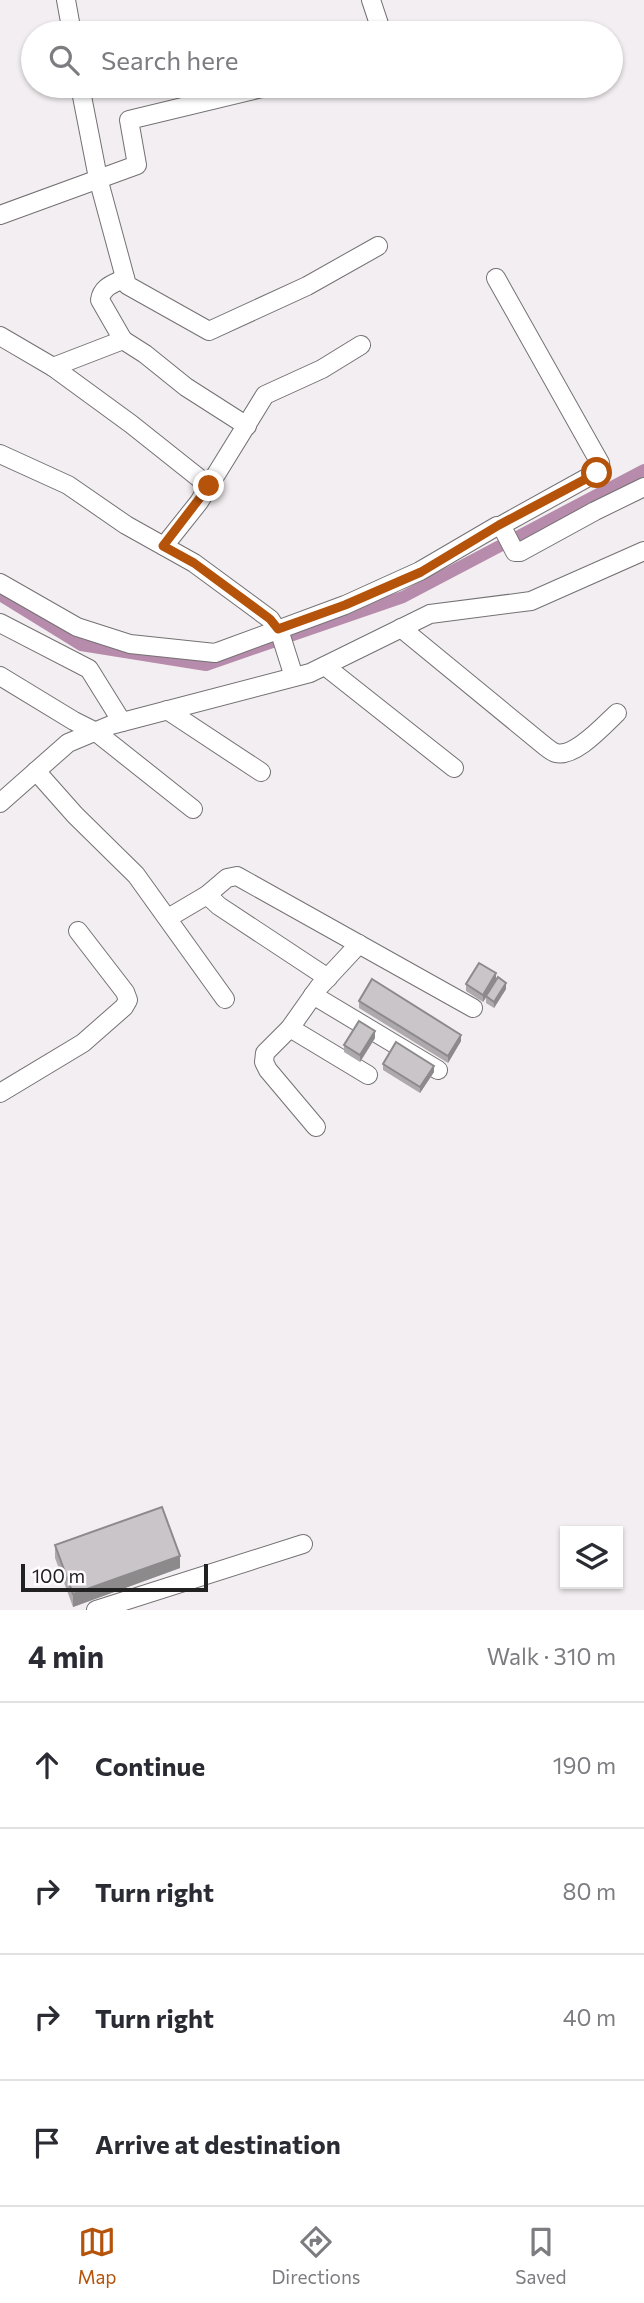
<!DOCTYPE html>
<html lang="en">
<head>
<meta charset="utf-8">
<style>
	body { margin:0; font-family:Commissioner,sans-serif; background:#f2f2f3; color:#2b2b33 }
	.controls { position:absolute; right:21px; bottom:21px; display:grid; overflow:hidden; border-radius:0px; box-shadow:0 2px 5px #0004 }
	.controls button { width:63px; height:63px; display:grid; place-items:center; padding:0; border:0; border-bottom:2px solid #e1e1e2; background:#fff; color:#2b2b33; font:35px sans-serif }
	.scale { position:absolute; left:21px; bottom:18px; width:187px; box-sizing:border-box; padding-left:7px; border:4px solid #222122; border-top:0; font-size:19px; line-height:24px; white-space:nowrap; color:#222122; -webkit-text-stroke:5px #fffbfe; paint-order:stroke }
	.stop { position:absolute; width:21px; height:21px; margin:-16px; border:5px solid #b45309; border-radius:50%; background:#fff }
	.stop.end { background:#b45309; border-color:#fff; box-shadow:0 2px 7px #0008 }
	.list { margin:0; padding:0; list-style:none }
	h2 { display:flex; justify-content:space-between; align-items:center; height:91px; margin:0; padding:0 28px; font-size:30px }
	h2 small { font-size:23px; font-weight:400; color:#7c7c81 }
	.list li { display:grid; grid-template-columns:46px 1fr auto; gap:21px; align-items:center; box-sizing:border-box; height:126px; padding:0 28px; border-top:2px solid #e1e1e2 }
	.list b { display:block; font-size:26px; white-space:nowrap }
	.list em { font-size:23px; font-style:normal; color:#7c7c81 }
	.icon { flex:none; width:38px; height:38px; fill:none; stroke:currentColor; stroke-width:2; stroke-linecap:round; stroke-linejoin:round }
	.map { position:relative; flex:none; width:644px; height:1610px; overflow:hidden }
	.search { position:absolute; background:#fff; box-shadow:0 2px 5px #0004; left:21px; right:21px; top:21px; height:77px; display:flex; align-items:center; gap:18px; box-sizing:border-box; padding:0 24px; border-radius:38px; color:#7c7c81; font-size:26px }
	.sheet { height:595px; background:#fff }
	nav { display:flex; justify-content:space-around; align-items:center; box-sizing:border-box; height:98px; border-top:2px solid #e1e1e2; background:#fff; font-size:19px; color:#7c7c81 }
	nav a { display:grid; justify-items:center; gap:4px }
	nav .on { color:#b45309 }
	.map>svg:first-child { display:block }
</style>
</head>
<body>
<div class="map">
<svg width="644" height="1610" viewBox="0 0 644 1610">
	<rect width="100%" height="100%" fill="#f2eef1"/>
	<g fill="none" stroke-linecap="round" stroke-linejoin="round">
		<path stroke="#b78bab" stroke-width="12" d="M0 595 81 645 206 665 403 597 644 470"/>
		<defs>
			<g id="minor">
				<path d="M66 0 72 33"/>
				<path d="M371 0 382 33"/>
				<path d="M80 86 98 178 127 285 209 331 307 286 378 246"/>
				<path d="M0 215 137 165 129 120 270 86"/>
				<path d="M496 278 600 463 601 470 500 526"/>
				<path d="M0 336 53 367 123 340 145 354 186 387 247 426"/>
				<path d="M123 340 100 300C102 286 114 284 125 278"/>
				<path d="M53 367 131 424 209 486"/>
				<path d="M0 454 68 485 126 525 194 563 270 619 281 636 294 677"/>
				<path d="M164 546 199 502 265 395 322 369 361 345"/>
				<path d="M0 583 77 627 130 644 215 653 345 605 420 571 497 526 502 527 515 552H520L595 511 644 487"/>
				<path d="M0 623 89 669 122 722"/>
				<path d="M401 628 546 747C549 749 552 752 556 753 575 758 604 725 617 713"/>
				<path d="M325 666 454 768"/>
				<path d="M0 676 74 721 96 732 193 809"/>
				<path d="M167 710 261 772"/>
				<path d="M36 771 75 815 136 875 225 999"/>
				<path d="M0 803 68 743 111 725 310 673 430 614 531 601 644 551"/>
				<path d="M207 895 219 906 328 978"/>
				<path d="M168 918 207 895 227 878 237 876 473 1008"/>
				<path d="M313 995 438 1070"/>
				<path d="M290 1028 368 1075"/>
				<path d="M0 1093 83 1043 124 1007 128 1000 125 992 78 931"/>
				<path d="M316 1127 268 1070 264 1062 265 1053 290 1028 319 987 359 944"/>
				<path d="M96 1610 303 1544"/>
			</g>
		</defs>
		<use href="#minor" stroke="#747173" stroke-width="20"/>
		<use href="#minor" stroke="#fff" stroke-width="18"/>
	</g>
	<g fill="#ada9ac">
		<path d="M496 980 506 989 494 1008 486 1003V998L483 1002 466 991V984Z"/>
		<path d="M359 1001 461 1041 448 1063 359 1008Z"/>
		<path d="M375 1038 360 1062 344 1052V1045Z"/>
		<path d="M383 1064 434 1072 420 1093 383 1070Z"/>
		<path d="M55 1545 180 1568 73 1607 55 1558Z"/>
	</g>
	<g fill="#8d8a8c">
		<path d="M496 973V980L483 1002V995Z"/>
		<path d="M506 983V989L494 1008V1002Z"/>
		<path d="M375 1031V1038L360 1062V1055Z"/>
		<path d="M461 1035V1041L448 1063V1056Z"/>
		<path d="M434 1066V1072L420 1093V1087Z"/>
		<path d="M180 1556V1568L73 1607V1594Z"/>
	</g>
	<g fill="#c9c5c8" stroke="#8d8a8c" stroke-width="2">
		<path d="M479 963 496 973 483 995 466 984Z"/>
		<path d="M498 977 506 983 494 1002 486 996Z"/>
		<path d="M372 979 461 1035 448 1056 359 1001Z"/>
		<path d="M359 1021 375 1031 360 1055 344 1045Z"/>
		<path d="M396 1042 434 1066 420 1087 383 1064Z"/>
		<path d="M162 1507 180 1556 73 1594 55 1545Z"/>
	</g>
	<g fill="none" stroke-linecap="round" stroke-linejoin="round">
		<path stroke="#b45309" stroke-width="9" d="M209 486 163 546 194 563 270 619 278 629 345 605 421 572 499 525 597 473"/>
	</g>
</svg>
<div class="controls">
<button><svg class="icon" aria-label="layers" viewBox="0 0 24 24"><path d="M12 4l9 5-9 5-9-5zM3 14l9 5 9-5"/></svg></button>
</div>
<div class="scale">100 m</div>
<div class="stop" style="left:597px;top:473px"></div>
<div class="stop end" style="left:209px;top:486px"></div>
<div class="search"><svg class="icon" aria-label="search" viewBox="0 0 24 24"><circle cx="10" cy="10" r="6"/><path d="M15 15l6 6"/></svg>Search here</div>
</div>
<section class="sheet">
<h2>4 min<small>Walk · 310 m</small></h2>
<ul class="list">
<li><svg class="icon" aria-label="ahead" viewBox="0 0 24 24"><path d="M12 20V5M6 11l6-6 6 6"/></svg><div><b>Continue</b></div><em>190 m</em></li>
<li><svg class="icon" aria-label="right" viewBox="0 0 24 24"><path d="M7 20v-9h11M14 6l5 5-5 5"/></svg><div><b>Turn right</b></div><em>80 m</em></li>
<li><svg class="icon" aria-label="right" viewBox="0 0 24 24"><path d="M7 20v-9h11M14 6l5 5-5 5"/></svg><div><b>Turn right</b></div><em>40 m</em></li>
<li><svg class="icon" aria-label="arrive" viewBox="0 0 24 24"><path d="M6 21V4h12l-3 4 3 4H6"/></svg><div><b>Arrive at destination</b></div></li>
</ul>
</section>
<nav>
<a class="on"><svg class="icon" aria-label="map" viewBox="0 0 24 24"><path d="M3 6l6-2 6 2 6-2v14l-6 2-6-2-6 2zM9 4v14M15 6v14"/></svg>Map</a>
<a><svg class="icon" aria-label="directions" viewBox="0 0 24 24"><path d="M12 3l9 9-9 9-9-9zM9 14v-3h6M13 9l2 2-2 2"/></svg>Directions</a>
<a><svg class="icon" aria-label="saved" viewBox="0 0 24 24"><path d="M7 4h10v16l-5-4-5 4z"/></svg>Saved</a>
</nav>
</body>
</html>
